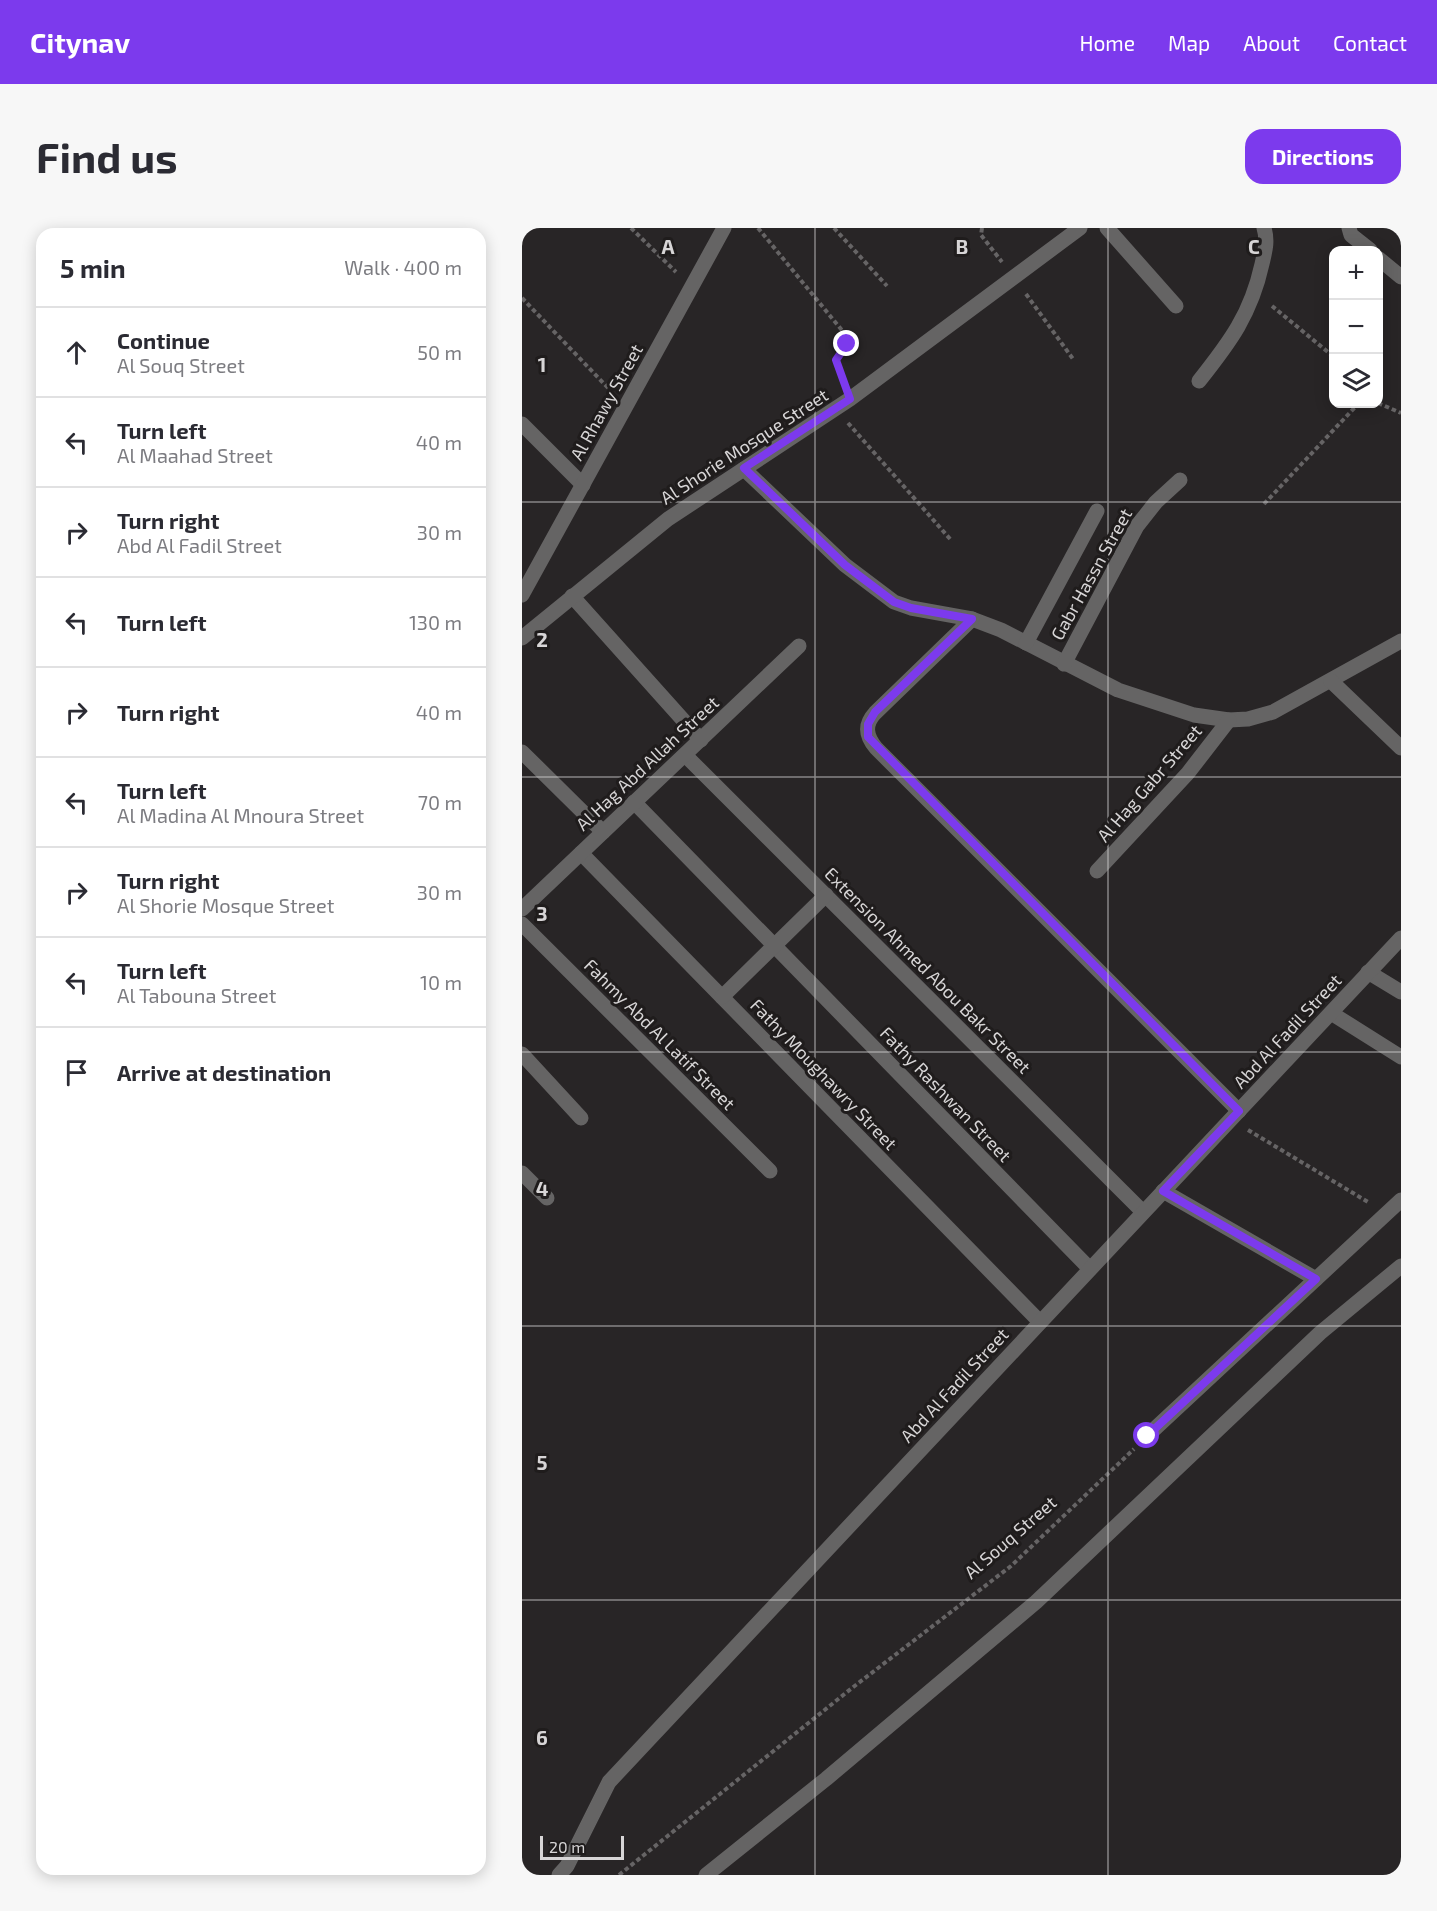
<!DOCTYPE html>
<html lang="en">
<head>
<meta charset="utf-8">
<style>
	body { margin:0; font-family:"Exo 2",sans-serif; background:#f7f7f7; color:#2b2b33 }
	.controls { position:absolute; right:18px; top:18px; display:grid; overflow:hidden; border-radius:12px; box-shadow:0 3px 15px #0003 }
	.controls button { width:54px; height:54px; display:grid; place-items:center; padding:0; border:0; border-bottom:2px solid #e1e1e2; background:#fff; color:#2b2b33; font:30px sans-serif }
	.scale { position:absolute; left:18px; bottom:15px; width:84px; box-sizing:border-box; padding-left:6px; border:3px solid #d7d5d6; border-top:0; font-size:16px; line-height:21px; white-space:nowrap; color:#d7d5d6; -webkit-text-stroke:4px #1f1c1c; paint-order:stroke }
	.stop { position:absolute; width:18px; height:18px; margin:-14px; border:4px solid #7c3aed; border-radius:50%; background:#fff }
	.stop.end { background:#7c3aed; border-color:#fff; box-shadow:0 2px 6px #0008 }
	.list { margin:0; padding:0; list-style:none }
	h2 { display:flex; justify-content:space-between; align-items:center; height:78px; margin:0; padding:0 24px; font-size:26px }
	h2 small { font-size:20px; font-weight:400; color:#7c7c81 }
	.list li { display:grid; grid-template-columns:39px 1fr auto; gap:18px; align-items:center; box-sizing:border-box; height:90px; padding:0 24px; border-top:2px solid #e1e1e2 }
	.list b { display:block; font-size:22px; white-space:nowrap }
	.list p { margin:0; font-size:20px; white-space:nowrap; color:#7c7c81 }
	.list em { font-size:20px; font-style:normal; color:#7c7c81 }
	.icon { flex:none; width:33px; height:33px; fill:none; stroke:currentColor; stroke-width:2; stroke-linecap:round; stroke-linejoin:round }
	.map { position:relative; flex:none; width:879px; height:1647px; overflow:hidden; border-radius:18px }
	header { display:flex; align-items:center; gap:36px; box-sizing:border-box; height:84px; padding:0 30px; background:#7c3aed; color:#fff }
	header strong { font-size:28px }
	nav { display:flex; gap:33px; margin-inline-start:auto; font-size:21px }
	.intro { display:flex; align-items:center; justify-content:space-between; box-sizing:border-box; height:144px; padding:0 36px }
	h1 { margin:0; font-size:42px }
	.button { padding:15px 27px; border-radius:18px; background:#7c3aed; color:#fff; font-size:21px; font-weight:700 }
	main { display:flex; gap:36px; padding:0 36px }
	aside { flex:1; background:#fff; border-radius:18px; box-shadow:0 3px 15px #0003 }
	.map>svg:first-child { display:block }
</style>
</head>
<body>
<header>
<strong>Citynav</strong>
<nav><a>Home</a><a>Map</a><a>About</a><a>Contact</a></nav>
</header>
<div class="intro"><h1>Find us</h1><a class="button">Directions</a></div>
<main>
<aside>
<h2>5 min<small>Walk · 400 m</small></h2>
<ul class="list">
<li><svg class="icon" aria-label="ahead" viewBox="0 0 24 24"><path d="M12 20V5M6 11l6-6 6 6"/></svg><div><b>Continue</b><p>Al Souq Street</p></div><em>50 m</em></li>
<li><svg class="icon" aria-label="left" viewBox="0 0 24 24"><path d="M17 20v-9H6M10 6l-5 5 5 5"/></svg><div><b>Turn left</b><p>Al Maahad Street</p></div><em>40 m</em></li>
<li><svg class="icon" aria-label="right" viewBox="0 0 24 24"><path d="M7 20v-9h11M14 6l5 5-5 5"/></svg><div><b>Turn right</b><p>Abd Al Fadil Street</p></div><em>30 m</em></li>
<li><svg class="icon" aria-label="left" viewBox="0 0 24 24"><path d="M17 20v-9H6M10 6l-5 5 5 5"/></svg><div><b>Turn left</b></div><em>130 m</em></li>
<li><svg class="icon" aria-label="right" viewBox="0 0 24 24"><path d="M7 20v-9h11M14 6l5 5-5 5"/></svg><div><b>Turn right</b></div><em>40 m</em></li>
<li><svg class="icon" aria-label="left" viewBox="0 0 24 24"><path d="M17 20v-9H6M10 6l-5 5 5 5"/></svg><div><b>Turn left</b><p>Al Madina Al Mnoura Street</p></div><em>70 m</em></li>
<li><svg class="icon" aria-label="right" viewBox="0 0 24 24"><path d="M7 20v-9h11M14 6l5 5-5 5"/></svg><div><b>Turn right</b><p>Al Shorie Mosque Street</p></div><em>30 m</em></li>
<li><svg class="icon" aria-label="left" viewBox="0 0 24 24"><path d="M17 20v-9H6M10 6l-5 5 5 5"/></svg><div><b>Turn left</b><p>Al Tabouna Street</p></div><em>10 m</em></li>
<li><svg class="icon" aria-label="arrive" viewBox="0 0 24 24"><path d="M6 21V4h12l-3 4 3 4H6"/></svg><div><b>Arrive at destination</b></div></li>
</ul>
</aside>
<div class="map">
<svg width="879" height="1647" viewBox="0 0 879 1647">
	<rect width="100%" height="100%" fill="#282526"/>
	<g fill="none" stroke-linecap="round" stroke-linejoin="round">
		<g stroke="#666465" stroke-width="4" stroke-dasharray="4.5 3" stroke-linecap="butt">
			<path d="M109 0 154 44"/>
			<path d="M236 0 323 106 325 116 314 132 320 152"/>
			<path d="M312 0 365 58"/>
			<path d="M460 0 459 7 480 34"/>
			<path d="M504 66 551 131"/>
			<path d="M0 70 89 163"/>
			<path d="M750 78 812 129"/>
			<path d="M856 175 879 185"/>
			<path d="M326 195 429 312"/>
			<path d="M742 276 836 176"/>
			<path d="M726 902 846 974"/>
			<path d="M97 1647 330 1460 489 1338 612 1221"/>
		</g>
		<g stroke="#656464" stroke-width="15">
			<path d="M585 0 654 78"/>
			<path d="M827 0 829 7 848 22"/>
			<path d="M856 30 879 49"/>
			<path d="M677 153C708 114 729 86 740 36 743 23 746 13 742 0"/>
			<path d="M0 196 61 257"/>
			<path d="M222 241 323 337 372 374 389 380 450 391 479 402 596 462 672 487 707 492 726 491 751 484 879 413"/>
			<path d="M0 367 202 0"/>
			<path d="M50 368 179 512"/>
			<path d="M450 391 353 485C342 497 344 508 354 520L717 883"/>
			<path d="M0 410 146 291 328 171 558 0"/>
			<path d="M504 415 575 283"/>
			<path d="M542 436 615 298 634 274 658 252"/>
			<path d="M809 453 879 520"/>
			<path d="M0 524 81 604"/>
			<path d="M163 527 621 984"/>
			<path d="M112 574 568 1041"/>
			<path d="M59 625 518 1094"/>
			<path d="M575 643 666 545 707 492"/>
			<path d="M0 681 277 418"/>
			<path d="M0 696 248 943"/>
			<path d="M846 744 879 764"/>
			<path d="M200 769 304 667"/>
			<path d="M809 785 879 829"/>
			<path d="M0 826 59 890"/>
			<path d="M0 945 25 970"/>
			<path d="M641 963 794 1051"/>
			<path d="M625 1208 879 972"/>
			<path d="M37 1647 45 1638 87 1554 879 710"/>
			<path d="M184 1647 304 1551 514 1374 798 1105 879 1038"/>
		</g>
	</g>
	<g fill="none" stroke-linecap="round" stroke-linejoin="round">
		<path stroke="#7c3aed" stroke-width="8" d="M325 116 314 132 328 171 222 240 323 337 372 374 389 380 450 391 353 484 346 496V509L717 883 641 963 794 1051 625 1208"/>
	</g>
	<path fill="none" stroke="#d7d5d6" stroke-width="1.5" stroke-opacity="0.55" d="M293 0V1647M586 0V1647M0 274H879M0 549H879M0 824H879M0 1098H879M0 1372H879"/>
	<g text-anchor="middle" dominant-baseline="central" stroke-width="6" stroke-linejoin="round" paint-order="stroke">
		<g font-size="18" fill="#d7d5d6" stroke="#1f1c1c">
			<text transform="translate(84 174) rotate(-61)">Al Rhawy Street</text>
			<text transform="translate(222 218) rotate(-33)">Al Shorie Mosque Street</text>
			<text transform="translate(569 346) rotate(-61)">Gabr Hassn Street</text>
			<text transform="translate(125 535) rotate(-43)">Al Hag Abd Allah Street</text>
			<text transform="translate(627 555) rotate(-49)">Al Hag Gabr Street</text>
			<text transform="translate(406 742) rotate(45)">Extension Ahmed Abou Bakr Street</text>
			<text transform="translate(765 803) rotate(-47)">Abd Al Fadil Street</text>
			<text transform="translate(138 806) rotate(45)">Fahmy Abd Al Latif Street</text>
			<text transform="translate(302 846) rotate(46)">Fathy Moughawry Street</text>
			<text transform="translate(424 866) rotate(46)">Fathy Rashwan Street</text>
			<text transform="translate(432 1157) rotate(-47)">Abd Al Fadil Street</text>
			<text transform="translate(488 1309) rotate(-41)">Al Souq Street</text>
		</g>
	</g>
	<g font-size="20" text-anchor="middle" font-weight="bold" fill="#d7d5d6" stroke="#1f1c1c" stroke-width="6" stroke-linejoin="round" paint-order="stroke">
		<text x="146" y="26">A</text>
		<text x="440" y="26">B</text>
		<text x="732" y="26">C</text>
		<text x="20" y="144">1</text>
		<text x="20" y="419">2</text>
		<text x="20" y="693">3</text>
		<text x="20" y="968">4</text>
		<text x="20" y="1242">5</text>
		<text x="20" y="1517">6</text>
	</g>
</svg>
<div class="controls">
<button>+</button>
<button>−</button>
<button><svg class="icon" aria-label="layers" viewBox="0 0 24 24"><path d="M12 4l9 5-9 5-9-5zM3 14l9 5 9-5"/></svg></button>
</div>
<div class="scale">20 m</div>
<div class="stop" style="left:625px;top:1208px"></div>
<div class="stop end" style="left:325px;top:116px"></div>
</div>
</main>
</body>
</html>
